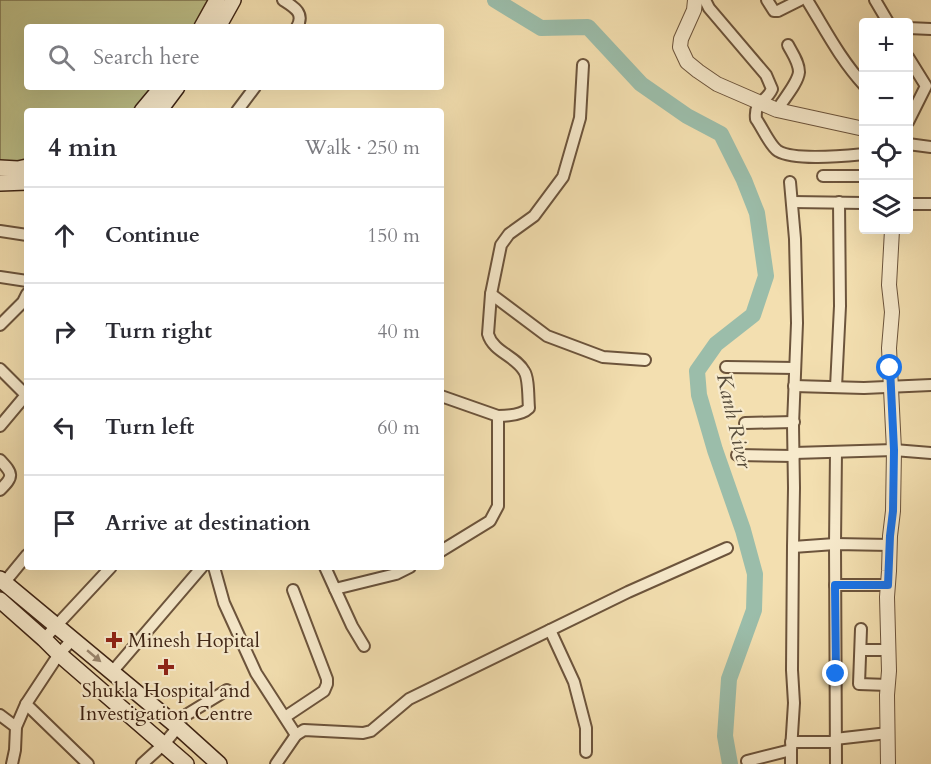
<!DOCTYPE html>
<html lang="en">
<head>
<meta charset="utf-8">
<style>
	body { margin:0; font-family:Cardo,serif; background:#f2f2f3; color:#2b2b33 }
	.controls { position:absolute; right:18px; top:18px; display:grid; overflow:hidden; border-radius:6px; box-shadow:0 6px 24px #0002 }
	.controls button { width:54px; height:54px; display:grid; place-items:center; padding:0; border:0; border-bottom:2px solid #e1e1e2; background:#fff; color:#2b2b33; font:30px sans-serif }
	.stop { position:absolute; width:18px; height:18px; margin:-14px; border:4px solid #1a73e8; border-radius:50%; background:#fff }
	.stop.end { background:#1a73e8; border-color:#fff; box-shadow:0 2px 6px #0008 }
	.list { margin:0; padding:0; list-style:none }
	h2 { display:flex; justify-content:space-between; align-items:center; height:78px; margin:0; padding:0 24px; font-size:26px }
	h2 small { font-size:20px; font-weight:400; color:#7c7c81 }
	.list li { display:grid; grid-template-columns:39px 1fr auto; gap:18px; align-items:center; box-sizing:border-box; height:96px; padding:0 24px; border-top:2px solid #e1e1e2 }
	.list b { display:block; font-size:22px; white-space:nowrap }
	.list em { font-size:20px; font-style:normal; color:#7c7c81 }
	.icon { flex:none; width:33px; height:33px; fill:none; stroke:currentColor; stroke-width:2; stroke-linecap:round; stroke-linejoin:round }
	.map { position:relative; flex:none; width:931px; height:764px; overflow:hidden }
	.search { position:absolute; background:#fff; box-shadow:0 6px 24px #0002; left:24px; top:24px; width:420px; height:66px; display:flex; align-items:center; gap:15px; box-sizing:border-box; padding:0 21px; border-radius:6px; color:#7c7c81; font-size:22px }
	.panel { position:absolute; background:#fff; box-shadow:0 6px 24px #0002; left:24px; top:108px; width:420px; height:462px; border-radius:6px }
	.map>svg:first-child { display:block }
</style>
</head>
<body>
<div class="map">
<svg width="931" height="764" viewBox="0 0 931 764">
	<rect width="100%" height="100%" fill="#f3dfb0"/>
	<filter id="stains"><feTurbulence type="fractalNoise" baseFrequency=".00333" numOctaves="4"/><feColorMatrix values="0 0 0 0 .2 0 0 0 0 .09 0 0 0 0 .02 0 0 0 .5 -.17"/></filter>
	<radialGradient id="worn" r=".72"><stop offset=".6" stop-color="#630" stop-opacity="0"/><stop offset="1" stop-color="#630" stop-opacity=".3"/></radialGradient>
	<path fill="#bec18a" stroke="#7e7350" stroke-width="1.5" d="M0 0H217L202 27H27V87H162L142 111H27V167L0 168Z"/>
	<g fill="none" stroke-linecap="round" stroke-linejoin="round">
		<path stroke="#9bbdaa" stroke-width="16" d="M495 0 541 28 588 27 641 84 687 116 721 134 744 180 757 213 766 276 753 315 716 344 697 371 699 395 715 450 743 530 755 574 754 610 729 679 725 736 730 764"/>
		<defs>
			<g id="minor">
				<path d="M283 0C294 7 305 13 297 27"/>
				<path d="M705 0 709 8 766 75 772 89C766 103 754 100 756 119 762 127 770 146 778 151 795 161 843 156 864 154"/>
				<path d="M767 0 774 11H778L800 0"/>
				<path d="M807 0C825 29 840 59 864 85"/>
				<path d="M875 0 888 22"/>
				<path d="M908 28 931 29"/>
				<path d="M908 57 926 86 908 122"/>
				<path d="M583 65 580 118 563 177 534 216 509 234 501 245 491 294 547 336 603 357 645 360"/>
				<path d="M777 110C783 100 798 83 799 72 799 62 792 53 788 45"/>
				<path d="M237 111 255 87"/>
				<path d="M908 144 931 147"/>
				<path d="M823 176H864"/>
				<path d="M790 182 795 239 797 323 793 425 794 488 793 547 835 544 890 545"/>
				<path d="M792 202 864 203"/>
				<path d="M908 204H931"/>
				<path d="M0 231 27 235"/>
				<path d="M0 277 27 281"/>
				<path d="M0 325 23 302 27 294"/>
				<path d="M726 367 795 368"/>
				<path d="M0 369 26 395 0 426"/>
				<path d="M794 386 864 388 931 385"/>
				<path d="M836 387 840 306 839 202"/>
				<path d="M441 396 498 416C509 416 522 415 529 408 528 398 529 378 524 371 516 356 493 352 488 334L491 294"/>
				<path d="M745 423 794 422"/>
				<path d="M794 453 894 450 931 453"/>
				<path d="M737 455 794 456"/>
				<path d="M0 460C13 474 14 476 0 490"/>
				<path d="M441 551 490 521 498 506V416"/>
				<path d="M214 567 224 603 256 673 296 735"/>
				<path d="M325 567 335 589 396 574 410 567"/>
				<path d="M4 583 27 555"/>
				<path d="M835 585H888"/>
				<path d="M335 589 352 626 364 646"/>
				<path d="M861 629 859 684 888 685"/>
				<path d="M550 630 574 682 586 728V752"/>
				<path d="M44 639 111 567"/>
				<path d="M861 650H889"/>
				<path d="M112 672 202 567"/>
				<path d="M26 704 88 764"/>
				<path d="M0 715 16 727"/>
				<path d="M285 717 324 691 327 684V679L293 590"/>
				<path d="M173 723 227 690"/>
				<path d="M835 739 888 733"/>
				<path d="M791 742H835"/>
				<path d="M791 750V764"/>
				<path d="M747 761 791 750 794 703 792 670 793 547"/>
				<path d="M12 764 15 750 16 727 26 704 59 654 73 639"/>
				<path d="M142 764 164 744 178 727"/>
				<path d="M276 764 296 735 304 730 363 733 371 731 409 699 628 592 727 548"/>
				<path d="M836 764 835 544 836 452"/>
			</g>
			<g id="tertiary">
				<path d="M695 0 694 10 681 39 680 47 687 62 698 71 717 84 777 110 864 129"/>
				<path d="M888 764 887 695 889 671 887 597 889 571 890 536 893 511 894 450 889 348 892 312 889 285 892 230"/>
			</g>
			<g id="secondary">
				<path d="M202 27 217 0"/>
				<path d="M218 27 233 0"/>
				<path d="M142 111 162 87"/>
				<path d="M159 111 177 87"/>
				<path d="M0 168 18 169 27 167"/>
				<path d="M0 183 27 182"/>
				<path d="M0 579 178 727 219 764"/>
				<path d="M0 600 44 639 59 654 186 764"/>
			</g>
		</defs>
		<use href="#minor" stroke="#6c543c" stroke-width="14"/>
		<use href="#tertiary" stroke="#6c543c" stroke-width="16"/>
		<use href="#secondary" stroke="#3f2515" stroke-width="18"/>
		<use href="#minor" stroke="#f7eacc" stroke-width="10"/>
		<use href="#tertiary" stroke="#f7eacc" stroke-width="14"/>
		<use href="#secondary" stroke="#f7eacc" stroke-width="15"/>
	</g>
	<defs><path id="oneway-solid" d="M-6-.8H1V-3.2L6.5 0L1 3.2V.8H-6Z" transform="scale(1.5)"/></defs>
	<use fill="#9b8870" href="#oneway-solid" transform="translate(94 656) rotate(40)"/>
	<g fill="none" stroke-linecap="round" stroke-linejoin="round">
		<path stroke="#1a73e8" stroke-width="8" d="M836 674 835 585H888L890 536 893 511 894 450 890 368"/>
	</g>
	<g fill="#8f2418" stroke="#f7eacc" stroke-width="2">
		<path d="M111 631h6v6h6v6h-6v6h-6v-6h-6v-6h6z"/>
		<path d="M163 658h6v6h6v6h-6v6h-6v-6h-6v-6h6z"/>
	</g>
	<g text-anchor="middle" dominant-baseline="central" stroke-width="4.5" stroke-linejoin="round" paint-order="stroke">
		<g font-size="20" fill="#3f2515" stroke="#f7eacc" text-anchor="start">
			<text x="128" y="640">Minesh Hopital</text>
			<text x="166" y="690" text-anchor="middle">Shukla Hospital and<tspan x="166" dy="23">Investigation Centre</tspan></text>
		</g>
		<g font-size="21" font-style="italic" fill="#564b3a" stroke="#f7eacc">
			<text transform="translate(734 421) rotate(77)">Kanh River</text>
		</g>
	</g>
	<rect width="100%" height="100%" filter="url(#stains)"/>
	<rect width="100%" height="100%" fill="url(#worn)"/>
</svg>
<div class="controls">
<button>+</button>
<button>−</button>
<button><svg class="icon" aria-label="locate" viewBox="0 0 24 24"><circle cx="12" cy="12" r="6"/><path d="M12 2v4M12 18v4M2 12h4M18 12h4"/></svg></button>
<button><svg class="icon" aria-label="layers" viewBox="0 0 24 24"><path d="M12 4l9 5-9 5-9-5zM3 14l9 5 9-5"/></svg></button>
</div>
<div class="stop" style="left:890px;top:368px"></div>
<div class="stop end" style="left:836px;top:674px"></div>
<div class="search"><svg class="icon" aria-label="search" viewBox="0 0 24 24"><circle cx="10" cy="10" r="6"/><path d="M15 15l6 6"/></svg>Search here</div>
<section class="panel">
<h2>4 min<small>Walk · 250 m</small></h2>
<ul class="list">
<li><svg class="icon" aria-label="ahead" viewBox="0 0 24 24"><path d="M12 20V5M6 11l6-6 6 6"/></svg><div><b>Continue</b></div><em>150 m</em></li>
<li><svg class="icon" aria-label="right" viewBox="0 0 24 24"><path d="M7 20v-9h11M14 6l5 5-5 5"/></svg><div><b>Turn right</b></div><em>40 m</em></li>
<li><svg class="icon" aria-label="left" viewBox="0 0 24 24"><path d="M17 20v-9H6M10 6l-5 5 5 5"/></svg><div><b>Turn left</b></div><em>60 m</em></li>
<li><svg class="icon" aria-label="arrive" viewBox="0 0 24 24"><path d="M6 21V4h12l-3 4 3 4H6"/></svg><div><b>Arrive at destination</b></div></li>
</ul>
</section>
</div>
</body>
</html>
